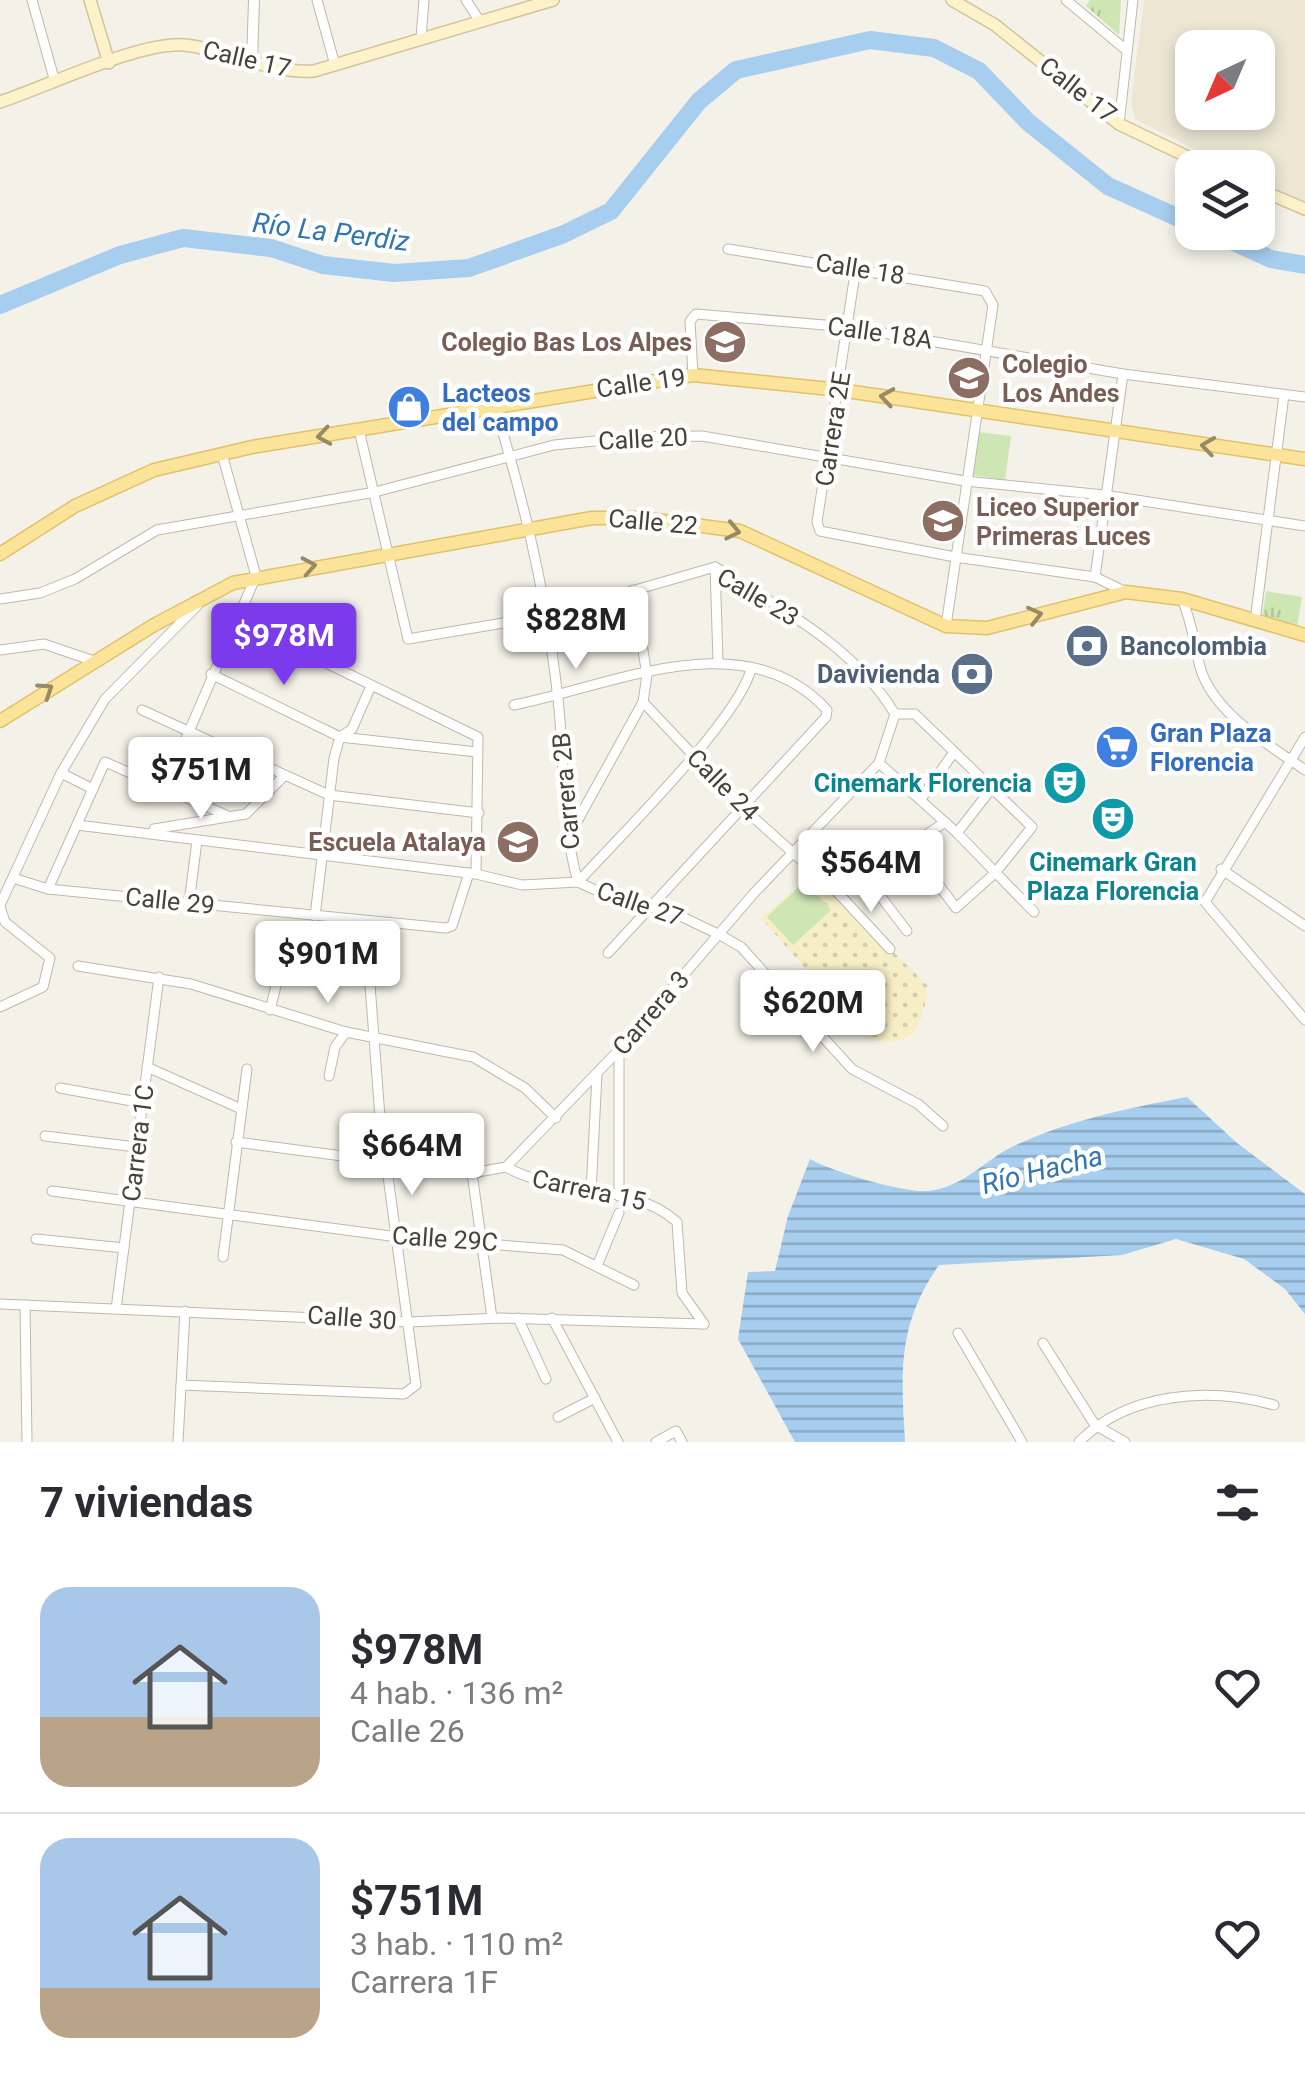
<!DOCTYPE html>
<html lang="es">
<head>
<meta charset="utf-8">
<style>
  body { margin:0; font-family:Roboto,sans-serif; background:#f7f7f7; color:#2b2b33; height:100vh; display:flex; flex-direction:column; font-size:38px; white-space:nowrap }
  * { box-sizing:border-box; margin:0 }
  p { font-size:32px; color:#7c7c81 }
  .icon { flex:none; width:55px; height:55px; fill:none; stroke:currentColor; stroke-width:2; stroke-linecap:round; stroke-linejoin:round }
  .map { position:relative; height:1442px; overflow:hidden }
  .details { display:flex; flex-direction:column; background:#fff; flex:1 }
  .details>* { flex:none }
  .needle { width:65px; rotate:224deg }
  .controls { position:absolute; left:1175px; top:30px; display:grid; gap:20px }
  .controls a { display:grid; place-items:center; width:100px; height:100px; border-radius:20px; background:#fff; box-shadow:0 5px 15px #0003; font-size:50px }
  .price { position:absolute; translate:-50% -85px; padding:0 22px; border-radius:10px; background:#fff; color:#222; font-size:32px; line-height:65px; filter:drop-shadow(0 2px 5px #0008) }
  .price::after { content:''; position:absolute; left:50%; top:60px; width:30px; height:22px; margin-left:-15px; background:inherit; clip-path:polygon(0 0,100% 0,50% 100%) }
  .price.on { background:#7c3aed; color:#fff }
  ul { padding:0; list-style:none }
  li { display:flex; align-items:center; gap:30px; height:250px; padding:0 40px }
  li+li { border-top:2px solid #e1e1e2 }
  li span { display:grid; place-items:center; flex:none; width:280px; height:200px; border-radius:30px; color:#555 }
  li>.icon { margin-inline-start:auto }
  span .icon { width:120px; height:120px; fill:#fffc; stroke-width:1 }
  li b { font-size:42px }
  h2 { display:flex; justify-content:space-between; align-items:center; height:120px; padding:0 40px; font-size:42px }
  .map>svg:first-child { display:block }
</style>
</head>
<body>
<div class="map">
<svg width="1305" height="1442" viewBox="0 0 1305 1442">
  <defs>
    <pattern id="grass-tufts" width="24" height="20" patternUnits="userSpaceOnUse" patternTransform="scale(2.5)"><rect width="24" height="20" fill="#cde6b3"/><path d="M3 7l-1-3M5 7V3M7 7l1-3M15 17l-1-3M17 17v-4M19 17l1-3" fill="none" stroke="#b1c69b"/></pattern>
    <pattern id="sand-dots" width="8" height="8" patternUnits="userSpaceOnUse" patternTransform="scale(2.5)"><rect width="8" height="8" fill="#f6eec6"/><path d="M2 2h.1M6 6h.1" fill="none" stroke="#d4cdab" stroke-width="1.8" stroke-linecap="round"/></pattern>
    <pattern id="water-rules" width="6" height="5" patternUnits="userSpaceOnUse" patternTransform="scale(2.5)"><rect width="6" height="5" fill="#a7ceee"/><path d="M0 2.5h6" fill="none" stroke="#8aa9c2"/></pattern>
  </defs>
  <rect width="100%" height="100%" fill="#f4f1e8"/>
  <path fill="#ece6d3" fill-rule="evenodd" d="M1144,0h161v203l-47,-22v-13l-29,-1 -94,-48 -4,-18zM1192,48h66v64h-66z"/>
  <g fill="url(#grass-tufts)">
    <path d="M1090,0h31l-2,35 -33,-29z"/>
    <path d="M1266,591l36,6 -5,31 -35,-7z"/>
  </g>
  <path fill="url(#sand-dots)" d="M814,873l114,113c-6,43 -12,61 -60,54l-107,-122z"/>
  <g fill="#cde6b3">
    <path d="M978,432l33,4 -6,44 -32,-5z"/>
    <path d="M805,881l26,29 -38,35 -26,-28z"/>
  </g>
  <path fill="url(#water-rules)" d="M1187,1097l50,46 68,51v120l-20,-25 -41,-30 -68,-20 -54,16 -183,10c-42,60 -38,107 -34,177h-110l-57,-103 10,-67 27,-1 13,-55 22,-57c23,13 93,34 118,32 37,-4 57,-32 88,-46 54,-25 113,-37 171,-48z"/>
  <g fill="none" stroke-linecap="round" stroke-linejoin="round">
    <g stroke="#a7ceee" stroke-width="18">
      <path d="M1212,232l59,27 34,6"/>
      <path d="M0,305l120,-50 63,-17 88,10 52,17 71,8 75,-5 95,-34 47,-23 88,-110 37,-31 134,-30 64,8 45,23 49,51 80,64 84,38"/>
    </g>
    <g stroke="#bfb9ab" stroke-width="11">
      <g id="minor">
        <path d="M32,0l23,82"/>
        <path d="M317,0l18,65"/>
        <path d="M466,0l13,20"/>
        <path d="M1066,0l60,50"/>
        <path d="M421,38l3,-38"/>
        <path d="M1119,124l14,-124"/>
        <path d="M728,249l257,42 8,14 -47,321"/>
        <path d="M856,267l-39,255 3,9 135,26 140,20 31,15"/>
        <path d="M693,375l-3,-54 6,-7 152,13 275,47 182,23"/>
        <path d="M495,407c30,96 52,192 63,292 7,61 3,125 20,183"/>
        <path d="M359,430l49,209 137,-23 170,-49c66,42 139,79 180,147"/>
        <path d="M715,567l3,94"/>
        <path d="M1095,577l28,-203"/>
        <path d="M0,599l40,-6 35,-14 82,-49 218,-38 179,-47 82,-8 66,-1 263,45 139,14 201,31"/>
        <path d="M1182,599c10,23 12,44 18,68 13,46 68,77 105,103"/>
        <path d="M240,621l238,116 -2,137"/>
        <path d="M1255,621l29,-226"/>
        <path d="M0,650l44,-6 50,17"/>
        <path d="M211,674l129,63 137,15"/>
        <path d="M643,702l101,107 95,85 51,55"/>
        <path d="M514,705c97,-19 231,-85 313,5l-1,7 -218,236"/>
        <path d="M142,710l187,85 150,18"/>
        <path d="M895,714h20l117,113 -37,46 -39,35 -48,-64"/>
        <path d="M1305,737l-100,165 100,118"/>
        <path d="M879,763l78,70 77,79"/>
        <path d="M61,773l32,16"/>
        <path d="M165,787l91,-211 -34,-122"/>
        <path d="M921,799l33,-47"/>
        <path d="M77,825l399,49 46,11 56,-3 39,18 53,11 50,24 21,12 111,122 66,35 25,22"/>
        <path d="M154,829l92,-15 37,-37"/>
        <path d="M957,833l35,-45"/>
        <path d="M569,836l74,-134 4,-27 -14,-85"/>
        <path d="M1221,869l84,57"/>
        <path d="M865,876l42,55"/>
        <path d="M13,878l35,11 398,39 6,-2 17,-53"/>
        <path d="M578,882c40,-44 161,-163 173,-213"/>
        <path d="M48,889l57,-127 121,53"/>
        <path d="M839,894l106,-72"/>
        <path d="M189,903l8,-62"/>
        <path d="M0,905l61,-132 44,-74 92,-93"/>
        <path d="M0,907l5,15 45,36 -7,29 -43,20"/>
        <path d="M315,916l19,-158 6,-21 12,-8 19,-43"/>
        <path d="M78,966l113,18 155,48 127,25 52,31 31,30"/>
        <path d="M270,1010l11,-44"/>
        <path d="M147,1067l92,41"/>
        <path d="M329,1076l6,-29 11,-15"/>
        <path d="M60,1088l83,15"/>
        <path d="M45,1136l91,11"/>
        <path d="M236,1142l236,31 34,-6 113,-117 136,-158 124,-129 16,-49"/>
        <path d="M506,1167c54,30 125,14 171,55l5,71 22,31"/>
        <path d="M472,1173l20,145"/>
        <path d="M52,1191l346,46 165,13 71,35"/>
        <path d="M591,1192l6,-117"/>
        <path d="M619,1196v-146"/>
        <path d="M36,1239l88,9"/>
        <path d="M223,1257l24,-188"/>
        <path d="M597,1266l22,-53"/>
        <path d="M0,1304l409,18 92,-4 203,6"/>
        <path d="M25,1305l2,137"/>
        <path d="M116,1309l43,-332"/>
        <path d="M518,1318l28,61"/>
        <path d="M552,1318l66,124"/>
        <path d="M958,1333l64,109"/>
        <path d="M1043,1343l52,82 30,17"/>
        <path d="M181,1385l223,9 12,-9 -36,-268 -10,-132"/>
        <path d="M558,1417l37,-19"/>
        <path d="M178,1442l7,-131"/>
        <path d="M656,1442l20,-11 6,11"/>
        <path d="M1079,1442c49,-50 130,-55 195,-37"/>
      </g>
    </g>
    <g stroke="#bfb9ab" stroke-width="12">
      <path id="tertiary" d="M252,62l2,-62"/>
    </g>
    <g stroke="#d2c599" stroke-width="14">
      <g id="secondary">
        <path d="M90,0l19,63"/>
        <path d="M952,0l43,25 124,99 92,44"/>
        <path d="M0,102c46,-15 140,-61 185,-57 44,5 85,29 129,26l239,-71"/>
        <path d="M1258,189l47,20"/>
      </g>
    </g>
    <g stroke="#e0c26a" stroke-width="15">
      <g id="primary">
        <path d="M0,554l75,-48 79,-36 98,-23 441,-72 147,15 465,69"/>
        <path d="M0,721l154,-96 79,-42 359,-65h48l100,13 206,95 41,2 139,-36 56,7 123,36"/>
      </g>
    </g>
    <use href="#minor" stroke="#fff" stroke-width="9"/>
    <use href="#tertiary" stroke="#fff" stroke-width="10"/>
    <use href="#secondary" stroke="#fdf2c9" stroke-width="11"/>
    <use href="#primary" stroke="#fbe39a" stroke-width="12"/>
  </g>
  <defs><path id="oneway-chevron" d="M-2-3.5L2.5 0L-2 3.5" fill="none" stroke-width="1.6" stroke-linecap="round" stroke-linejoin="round" transform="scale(2.5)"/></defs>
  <g stroke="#988a64">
    <use href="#oneway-chevron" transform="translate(887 397) rotate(-171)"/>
    <use href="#oneway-chevron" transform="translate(324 436) rotate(171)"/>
    <use href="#oneway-chevron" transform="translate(1208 446) rotate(-172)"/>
    <use href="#oneway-chevron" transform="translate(733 531) rotate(12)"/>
    <use href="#oneway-chevron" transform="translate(309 566) rotate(-10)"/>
    <use href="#oneway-chevron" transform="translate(1035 615) rotate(-14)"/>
    <use href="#oneway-chevron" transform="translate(46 690) rotate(-33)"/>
  </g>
  <defs>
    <g id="school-disc" transform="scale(2.25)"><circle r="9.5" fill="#8d6e63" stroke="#fff"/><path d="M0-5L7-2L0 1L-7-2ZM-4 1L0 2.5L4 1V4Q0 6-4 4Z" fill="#fff"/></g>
    <g id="shop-disc" transform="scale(2.25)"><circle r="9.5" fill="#3f7fe0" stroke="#fff"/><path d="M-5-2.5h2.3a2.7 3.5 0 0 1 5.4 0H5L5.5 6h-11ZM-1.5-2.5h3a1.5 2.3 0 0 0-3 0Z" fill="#fff"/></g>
    <g id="bank-disc" transform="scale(2.25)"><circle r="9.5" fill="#5c6f8a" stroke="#fff"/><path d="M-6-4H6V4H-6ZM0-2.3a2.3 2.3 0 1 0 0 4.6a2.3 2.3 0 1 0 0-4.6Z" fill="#fff"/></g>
    <g id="supermarket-disc" transform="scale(2.25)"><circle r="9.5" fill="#3f7fe0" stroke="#fff"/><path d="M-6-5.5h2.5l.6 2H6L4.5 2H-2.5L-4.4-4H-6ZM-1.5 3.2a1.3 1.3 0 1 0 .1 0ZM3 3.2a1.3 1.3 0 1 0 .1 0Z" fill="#fff"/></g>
    <g id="theatre-disc" transform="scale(2.25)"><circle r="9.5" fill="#0f9aa8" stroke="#fff"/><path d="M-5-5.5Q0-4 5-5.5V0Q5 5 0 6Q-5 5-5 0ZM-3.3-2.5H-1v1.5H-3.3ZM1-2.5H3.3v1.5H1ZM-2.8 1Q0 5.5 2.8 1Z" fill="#fff"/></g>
  </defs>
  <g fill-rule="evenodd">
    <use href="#school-disc" x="725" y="342"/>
    <use href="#school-disc" x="969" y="378"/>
    <use href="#shop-disc" x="409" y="407"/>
    <use href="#school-disc" x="943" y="521"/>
    <use href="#bank-disc" x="1087" y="646"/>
    <use href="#bank-disc" x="972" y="674"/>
    <use href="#supermarket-disc" x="1117" y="747"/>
    <use href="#theatre-disc" x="1065" y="783"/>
    <use href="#theatre-disc" x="1113" y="819"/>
    <use href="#school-disc" x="518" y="842"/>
  </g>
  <g text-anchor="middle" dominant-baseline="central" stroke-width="9" stroke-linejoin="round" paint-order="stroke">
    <g font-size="25" fill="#474137" stroke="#fff">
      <text transform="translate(247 59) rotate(13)">Calle 17</text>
      <text transform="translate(1078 90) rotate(38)">Calle 17</text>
      <text transform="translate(860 269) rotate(9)">Calle 18</text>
      <text transform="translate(880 333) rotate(8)">Calle 18A</text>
      <text transform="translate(641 383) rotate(-8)">Calle 19</text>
      <text transform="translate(833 429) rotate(-81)">Carrera 2E</text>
      <text transform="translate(643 439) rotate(-3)">Calle 20</text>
      <text transform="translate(653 522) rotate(5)">Calle 22</text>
      <text transform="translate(758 597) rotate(30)">Calle 23</text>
      <text transform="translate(723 785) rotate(45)">Calle 24</text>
      <text transform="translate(566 791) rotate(-95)">Carrera 2B</text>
      <text transform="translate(170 901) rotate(6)">Calle 29</text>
      <text transform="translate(640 904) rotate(19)">Calle 27</text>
      <text transform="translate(651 1013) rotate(-49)">Carrera 3</text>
      <text transform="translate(138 1143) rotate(-83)">Carrera 1C</text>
      <text transform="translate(589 1190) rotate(12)">Carrera 15</text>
      <text transform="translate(445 1239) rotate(4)">Calle 29C</text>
      <text transform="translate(352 1318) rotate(4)">Calle 30</text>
    </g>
    <g font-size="25" font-weight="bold" fill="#785e54" stroke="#fff" text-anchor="end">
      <text x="692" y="342">Colegio Bas Los Alpes</text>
      <text x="1002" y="364" text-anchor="start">Colegio<tspan x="1002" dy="29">Los Andes</tspan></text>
      <text x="976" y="507" text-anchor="start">Liceo Superior<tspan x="976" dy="29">Primeras Luces</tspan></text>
      <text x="486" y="842">Escuela Atalaya</text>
    </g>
    <g font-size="25" font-weight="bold" fill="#366cbe" stroke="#fff" text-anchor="start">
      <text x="442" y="393">Lacteos<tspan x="442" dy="29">del campo</tspan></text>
      <text x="1150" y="733">Gran Plaza<tspan x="1150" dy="29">Florencia</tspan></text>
    </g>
    <g font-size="25" font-weight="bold" fill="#4e5e75" stroke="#fff" text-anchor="start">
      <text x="1120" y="646">Bancolombia</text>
      <text x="940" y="674" text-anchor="end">Davivienda</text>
    </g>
    <g font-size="25" font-weight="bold" fill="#0d838f" stroke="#fff" text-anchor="end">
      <text x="1032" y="783">Cinemark Florencia</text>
      <text x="1113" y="862" text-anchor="middle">Cinemark Gran<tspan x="1113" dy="29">Plaza Florencia</tspan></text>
    </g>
    <g font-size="28" font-style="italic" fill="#3376af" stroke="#fff">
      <text transform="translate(331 232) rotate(7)">Río La Perdiz</text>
      <text transform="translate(1042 1170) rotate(-14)">Río Hacha</text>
    </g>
  </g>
</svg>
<div class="controls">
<a><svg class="needle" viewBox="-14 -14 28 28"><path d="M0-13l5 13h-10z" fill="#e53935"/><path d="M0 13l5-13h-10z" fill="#7c7c81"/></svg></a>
<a><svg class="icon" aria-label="layers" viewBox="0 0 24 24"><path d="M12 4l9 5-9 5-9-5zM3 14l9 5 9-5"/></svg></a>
</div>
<b class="price" style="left:576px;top:672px">$828M</b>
<b class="price on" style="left:284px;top:688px">$978M</b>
<b class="price" style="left:201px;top:822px">$751M</b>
<b class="price" style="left:871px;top:915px">$564M</b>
<b class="price" style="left:328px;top:1006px">$901M</b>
<b class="price" style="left:813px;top:1055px">$620M</b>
<b class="price" style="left:412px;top:1198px">$664M</b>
</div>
<section class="details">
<h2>7 viviendas<svg class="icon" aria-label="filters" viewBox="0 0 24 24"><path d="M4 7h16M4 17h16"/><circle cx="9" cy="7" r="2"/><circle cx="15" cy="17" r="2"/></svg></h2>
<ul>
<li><span style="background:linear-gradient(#a9c7e8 65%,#b9a48a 0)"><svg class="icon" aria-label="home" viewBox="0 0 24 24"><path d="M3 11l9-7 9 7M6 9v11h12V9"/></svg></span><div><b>$978M</b><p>4 hab. · 136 m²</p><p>Calle 26</p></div><svg class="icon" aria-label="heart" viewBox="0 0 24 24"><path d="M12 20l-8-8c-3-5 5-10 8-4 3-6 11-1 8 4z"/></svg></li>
<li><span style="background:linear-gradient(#a9c7e8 75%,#b9a48a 0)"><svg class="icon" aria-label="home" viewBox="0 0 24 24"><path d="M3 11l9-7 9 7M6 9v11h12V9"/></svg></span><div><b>$751M</b><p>3 hab. · 110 m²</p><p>Carrera 1F</p></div><svg class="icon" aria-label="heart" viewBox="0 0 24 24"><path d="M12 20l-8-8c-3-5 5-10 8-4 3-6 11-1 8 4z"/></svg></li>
</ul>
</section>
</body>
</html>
